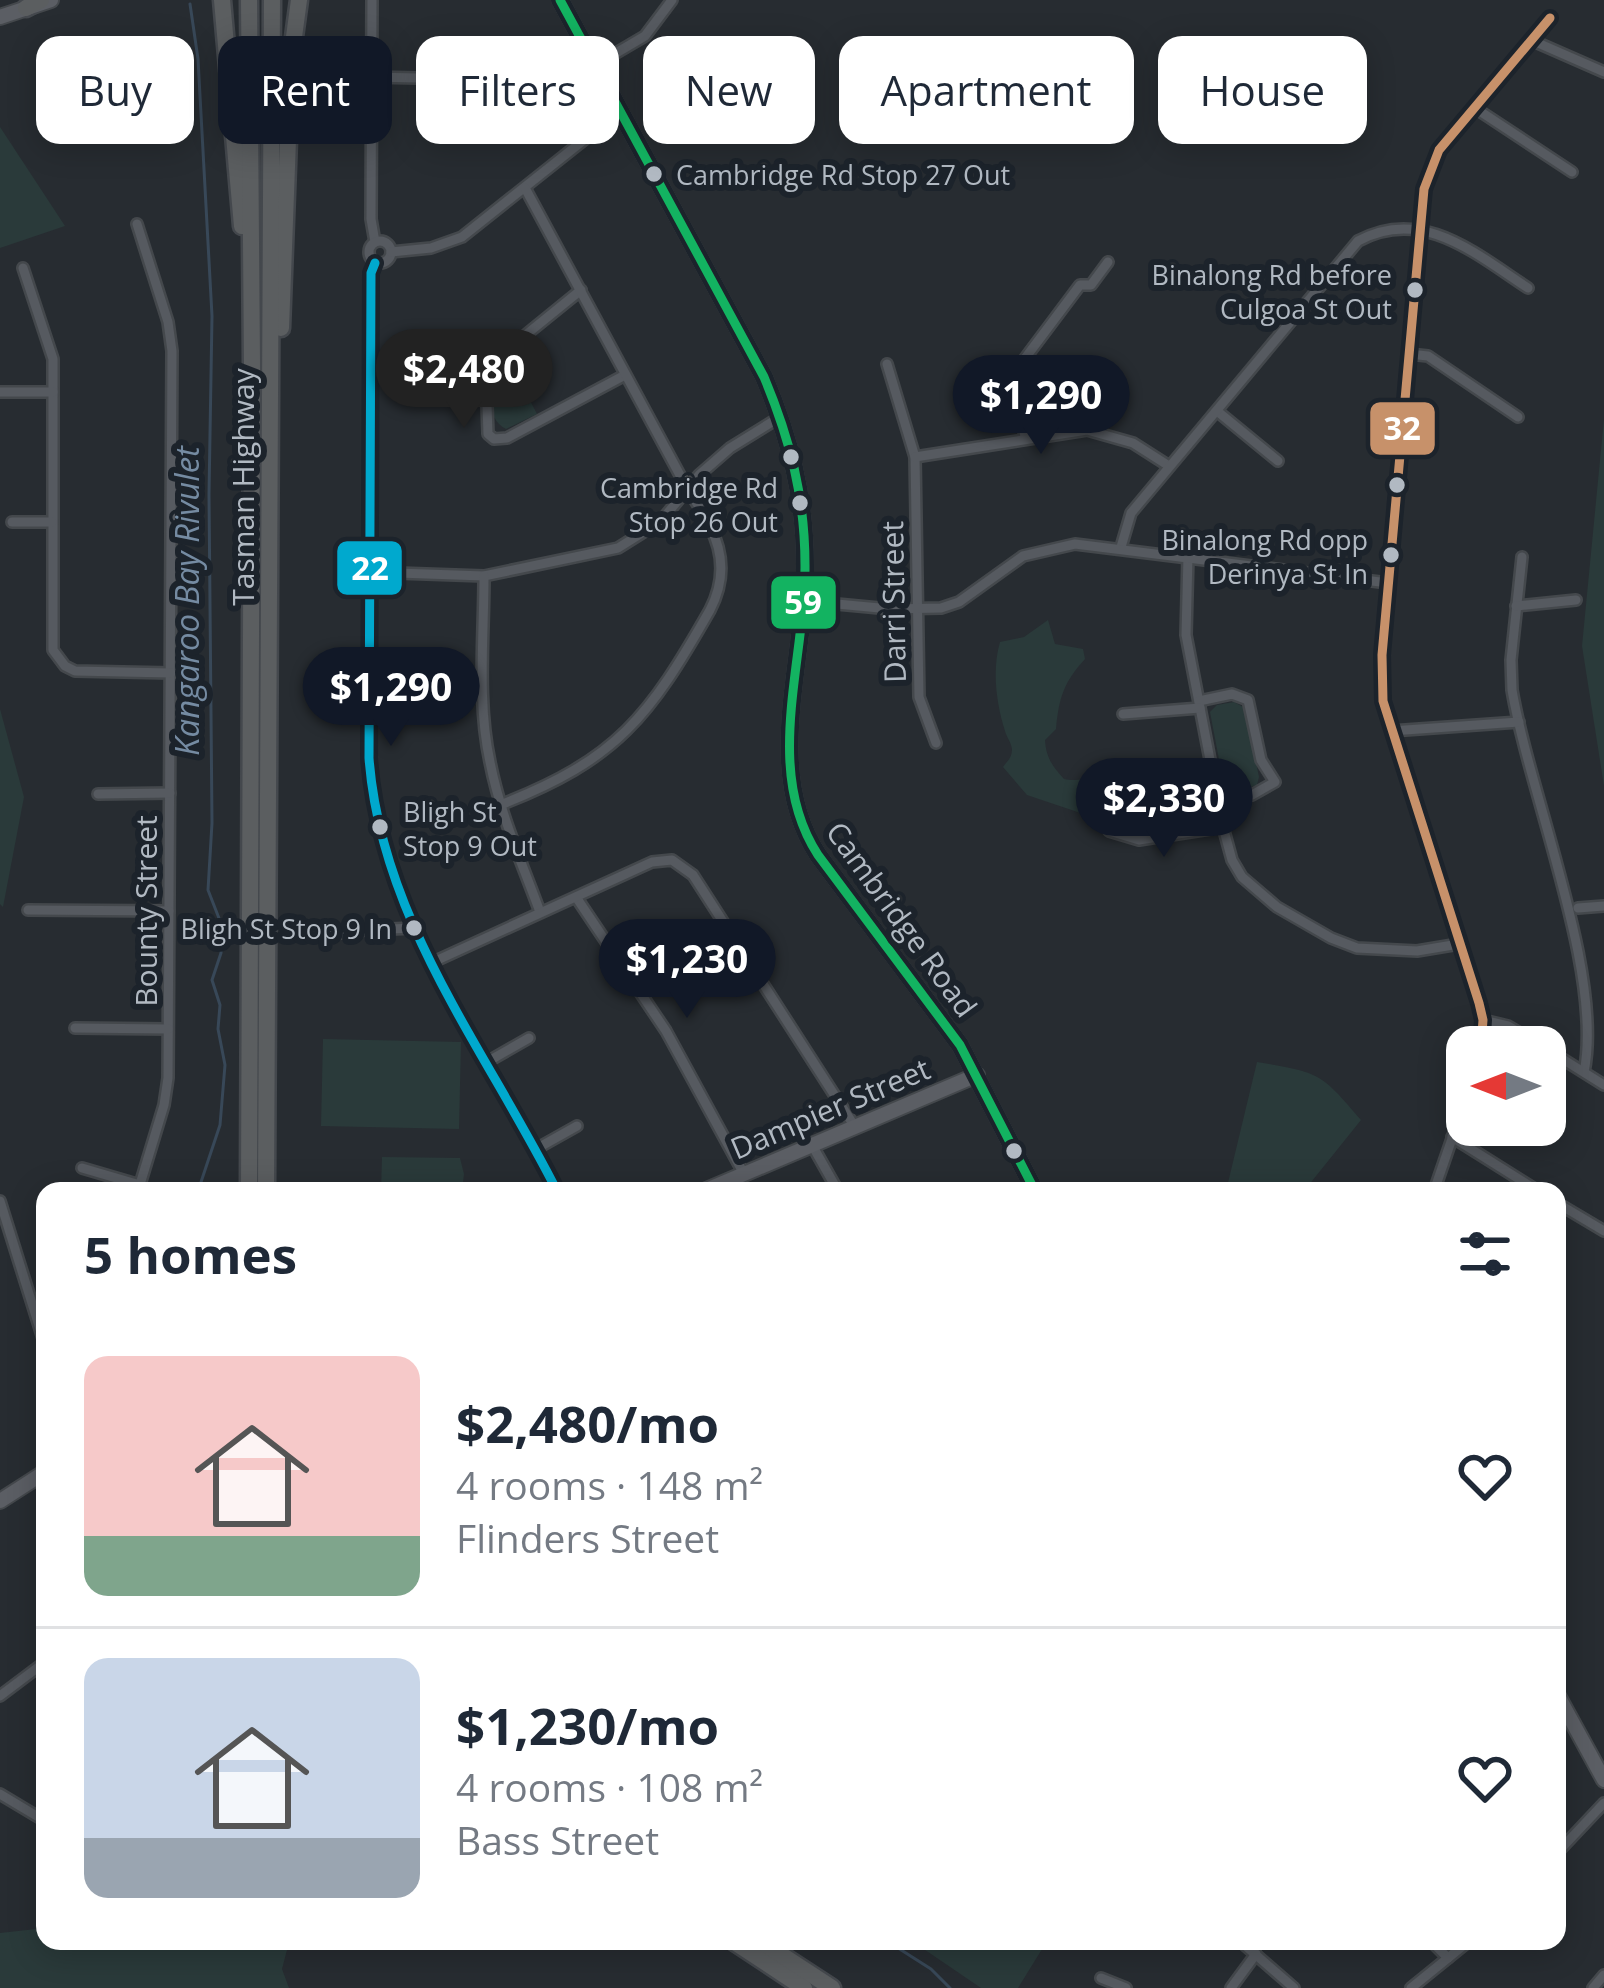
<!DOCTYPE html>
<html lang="en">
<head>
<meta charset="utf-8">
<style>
  body { margin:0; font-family:"Open Sans",sans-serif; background:#f6f6f7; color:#1f2937; height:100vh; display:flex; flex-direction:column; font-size:45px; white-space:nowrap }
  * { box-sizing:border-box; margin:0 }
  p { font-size:39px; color:#747a83 }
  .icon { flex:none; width:66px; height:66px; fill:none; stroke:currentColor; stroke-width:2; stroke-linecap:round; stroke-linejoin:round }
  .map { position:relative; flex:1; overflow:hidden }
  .panel { position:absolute; left:36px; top:1182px; width:1530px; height:768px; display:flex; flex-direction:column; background:#fff; border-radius:24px; box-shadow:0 6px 30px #0003 }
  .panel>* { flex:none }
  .top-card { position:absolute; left:36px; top:36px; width:1533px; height:108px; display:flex; gap:24px }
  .needle { width:78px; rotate:270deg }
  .controls { position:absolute; left:1446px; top:1026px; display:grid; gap:24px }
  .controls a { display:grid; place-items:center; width:120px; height:120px; border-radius:24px; background:#fff; box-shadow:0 6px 30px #0003; font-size:60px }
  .price { position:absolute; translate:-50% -102px; padding:0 27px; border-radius:42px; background:#111827; color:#fff; font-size:39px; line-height:78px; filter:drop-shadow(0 3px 6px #0008) }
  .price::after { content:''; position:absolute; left:50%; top:72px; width:36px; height:27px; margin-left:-18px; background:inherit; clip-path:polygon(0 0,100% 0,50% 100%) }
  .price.selected { background:#222; color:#fff }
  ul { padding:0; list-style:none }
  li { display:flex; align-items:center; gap:36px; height:300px; padding:0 48px }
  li+li { border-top:3px solid #e0e1e3 }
  li span { display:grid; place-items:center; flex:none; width:336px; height:240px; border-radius:24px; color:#555 }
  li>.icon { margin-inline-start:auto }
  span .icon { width:144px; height:144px; fill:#fffc; stroke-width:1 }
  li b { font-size:51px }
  h2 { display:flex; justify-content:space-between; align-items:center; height:144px; padding:0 48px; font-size:51px }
  .tag { padding:0 42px; border-radius:24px; background:#fff; box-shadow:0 6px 30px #0003; font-size:42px; line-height:108px }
  .tag.selected { background:#111827; color:#fff }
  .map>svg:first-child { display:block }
</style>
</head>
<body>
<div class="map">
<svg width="1604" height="1988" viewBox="0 0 1604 1988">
  <rect width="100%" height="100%" fill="#272c31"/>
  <g fill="#2a3a3a">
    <path d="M0,127l65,99 -65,22z"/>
    <path d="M508,358l29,56 -31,15c-25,-12 -16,-55 2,-71z"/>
    <path d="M1604,419v367l-22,-140z"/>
    <path d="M1048,620l7,24 28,5 2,10c-21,23 -26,38 -29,70l-11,11c1,17 7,26 19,39 9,2 17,0 25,1 13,2 18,12 30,-1l32,7 11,-6 37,-1 8,45 -73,7 -107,-36 -24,-28c5,-7 9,-9 9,-18 -1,-7 -5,-11 -7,-18 -9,-28 -13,-62 -5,-89l24,-5z"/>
    <path d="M1234,702l11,6 14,69 -2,8 -16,5 -17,-4 -14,-74 7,-7z"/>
    <path d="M0,709l24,88 -21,110 -3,-3z"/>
    <path d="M323,1039l138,3 -2,87 -138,-3z"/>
    <path d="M1257,1062c61,10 64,10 104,58l-57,71h-78z"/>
    <path d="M382,1157l78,1 4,16 -2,17h-81z"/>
    <path d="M45,1928v13h236l7,5 -6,23 7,19h-289v-55z"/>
    <path d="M912,1941h135l-29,47h-37z"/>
  </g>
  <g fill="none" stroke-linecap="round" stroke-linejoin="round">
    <g stroke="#384858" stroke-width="3">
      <path d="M190,4l8,55 14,257 -3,178 3,329 -4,67 14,36 -1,27 -9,27 8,25 -2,24 7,36 -5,60 -22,66"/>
      <path d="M887,1941l44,28 19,19"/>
    </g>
    <g stroke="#44484c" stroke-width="14">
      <g id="street">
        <path d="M372,0l-1,219 4,23"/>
        <path d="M1531,40l73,32"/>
        <path d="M594,66l51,-30 27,-36"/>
        <path d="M371,77l94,2"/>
        <path d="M1475,108l97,64"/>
        <path d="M137,224l31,98 4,29 -4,727 -4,27 -26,86"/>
        <circle cx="380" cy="252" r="11"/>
        <path d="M391,252l40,-4 31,-11 157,-125"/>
        <path d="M375,263l-4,10 -2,485c12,162 117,292 188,433"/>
        <path d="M23,268l30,91v291l12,16 10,5 96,2"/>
        <path d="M581,290l-90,73 -5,14 2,57 6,5 13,-1 118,-63"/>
        <path d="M1409,354l19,2 90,61"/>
        <path d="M887,364l28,93 4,240 17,46"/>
        <path d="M0,392h53"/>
        <path d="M1217,411l61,50"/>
        <path d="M1025,437l-8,-46 3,-26 60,-80h11l17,-23"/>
        <path d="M915,457l172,-27 46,13 36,23"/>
        <path d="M12,522h40"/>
        <path d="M1121,547l10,-34 227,-272c64,-35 118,13 170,47"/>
        <path d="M1188,556l-2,79 37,192 9,33 10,17 35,30 54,31 26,10 60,3 42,-7"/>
        <path d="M1522,557l-11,103 1,30c18,106 92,284 72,382"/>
        <path d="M369,572l115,4 134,-28 43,-27 38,-46 31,-27 50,-31"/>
        <path d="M484,576c0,61 -7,126 6,186 10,52 32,101 50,150"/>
        <path d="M805,601l85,8 51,-1 18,-6 64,-46 52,-12 313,39"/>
        <path d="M1516,606l60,-6"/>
        <path d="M1199,701l33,-7 16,6 13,60 14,22 -23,13 -34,6"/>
        <path d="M1123,714l77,-6"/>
        <path d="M1391,731l128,-9"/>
        <path d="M98,794l72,-1"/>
        <path d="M500,805c118,-46 149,-88 210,-195 24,-46 5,-81 -22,-120l-163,-302"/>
        <path d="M1109,831l30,9 84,-13"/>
        <path d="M576,897l90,134 78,143"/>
        <path d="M1578,908l26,-2"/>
        <path d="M28,910l141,1"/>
        <path d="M325,937l23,-6 65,-3"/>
        <path d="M431,963l221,-101 20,-2 21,15 162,252"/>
        <path d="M1483,1020l25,6 36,21"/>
        <path d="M75,1028l93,1"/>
        <path d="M1481,1047l2,-27 -4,-17 -96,-302 -1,-46 42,-466 15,-39 111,-132"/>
        <path d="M1545,1048l59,37"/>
        <path d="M487,1062l42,-24"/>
        <path d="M1452,1137l86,54"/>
        <path d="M812,1145l26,46"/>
        <path d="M536,1149l41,-23"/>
        <path d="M82,1168l58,17"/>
        <path d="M1434,1191l33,-96"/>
        <path d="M0,1201l45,144"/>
        <path d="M1557,1203l47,28"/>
        <path d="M0,1696l45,-34"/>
        <path d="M0,1794l45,27"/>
        <path d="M1557,1853l47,-50"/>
        <path d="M1240,1941l54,47"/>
        <path d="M1431,1941l17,17"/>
        <path d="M1101,1978l25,10"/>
        <path d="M1231,1988l25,-34"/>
        <path d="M1411,1988l58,-47"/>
        <path d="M1593,1988l11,-13"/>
      </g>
    </g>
    <g stroke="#44484c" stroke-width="18">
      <g id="secondary">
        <path d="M560,0l204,377c26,62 41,120 41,188 1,95 -43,204 13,290l142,190 75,146"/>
        <path d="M0,17l51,-17"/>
        <path d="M704,1191l273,-116"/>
        <path d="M0,1501l45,-29"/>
        <path d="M1557,1694l47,86"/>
      </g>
    </g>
    <g stroke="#44484d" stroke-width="21">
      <g id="highway">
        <path d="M222,0l20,226"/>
        <path d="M249,0l3,362 -3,829"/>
        <path d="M26,8l15,-8"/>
        <path d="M281,328l10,-269 8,-59"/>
        <path d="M266,1191l6,-1191"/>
        <path d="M733,1941l71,47"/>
        <path d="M760,1941l72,47"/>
      </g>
    </g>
    <use href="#street" stroke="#565a60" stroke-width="9"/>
    <use href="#secondary" stroke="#5b5e64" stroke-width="14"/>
    <use href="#highway" stroke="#5b5e60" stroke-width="16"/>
    <g stroke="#1c232b" stroke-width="18">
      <path id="bus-1" d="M560,0l204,377c26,62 41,120 41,188 1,95 -43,204 13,290l142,190 75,146"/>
    </g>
    <g stroke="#1c232b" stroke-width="18">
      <path id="bus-2" d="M375,263l-4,10 -2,485c12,162 117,292 188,433"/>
    </g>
    <g stroke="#1c232b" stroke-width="18">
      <path id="bus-3" d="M1481,1047l2,-27 -4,-17 -96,-302 -1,-46 42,-466 15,-39 111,-132"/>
    </g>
    <use href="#bus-1" stroke="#13b361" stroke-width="9"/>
    <use href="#bus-2" stroke="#00a9ce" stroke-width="9"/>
    <use href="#bus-3" stroke="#c7916a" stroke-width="9"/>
  </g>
  <g fill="#b1b9c2" stroke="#1c232b" stroke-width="4.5">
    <circle cx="654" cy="174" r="10"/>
    <circle cx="1415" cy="290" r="10"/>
    <circle cx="791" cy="457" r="10"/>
    <circle cx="1397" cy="485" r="10"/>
    <circle cx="800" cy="503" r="10"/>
    <circle cx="1391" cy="555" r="10"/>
    <circle cx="380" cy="827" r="10"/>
    <circle cx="414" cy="928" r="10"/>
    <circle cx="1014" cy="1151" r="10"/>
  </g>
  <g text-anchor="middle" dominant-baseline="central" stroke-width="12" stroke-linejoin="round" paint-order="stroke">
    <g font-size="27" fill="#b1b9c2" stroke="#1c232b" text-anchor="end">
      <text x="676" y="174" text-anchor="start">Cambridge Rd Stop 27 Out</text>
      <text x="1392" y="274">Binalong Rd before<tspan x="1392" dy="34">Culgoa St Out</tspan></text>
      <text x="778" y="487">Cambridge Rd<tspan x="778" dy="34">Stop 26 Out</tspan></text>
      <text x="1368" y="539">Binalong Rd opp<tspan x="1368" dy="34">Derinya St In</tspan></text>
      <text x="403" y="811" text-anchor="start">Bligh St<tspan x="403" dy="34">Stop 9 Out</tspan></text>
      <text x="392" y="928">Bligh St Stop 9 In</text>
    </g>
    <g font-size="30" fill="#b1b9c2" stroke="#1c232b">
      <text transform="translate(242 487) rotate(-90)">Tasman Highway</text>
      <text transform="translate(893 602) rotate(-91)">Darri Street</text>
      <text transform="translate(145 911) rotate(-90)">Bounty Street</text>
      <text transform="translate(902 919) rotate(54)">Cambridge Road</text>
      <text transform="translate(830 1108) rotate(-23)">Dampier Street</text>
    </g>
    <g font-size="33" font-style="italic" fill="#758ba2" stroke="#1c232b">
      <text transform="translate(186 601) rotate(-90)">Kangaroo Bay Rivulet</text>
    </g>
  </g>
  <g stroke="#1c232b" stroke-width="4.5">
    <rect x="1368" y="400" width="69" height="57" rx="12" fill="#c7916a"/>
    <rect x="335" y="539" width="69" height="58" rx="12" fill="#00a9ce"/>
    <rect x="769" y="574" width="69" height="57" rx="12" fill="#13b361"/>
  </g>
  <g font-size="33" text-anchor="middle" font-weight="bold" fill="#fff">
    <text x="1402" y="440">32</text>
    <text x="370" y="580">22</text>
    <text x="803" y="614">59</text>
  </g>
</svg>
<div class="controls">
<a><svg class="needle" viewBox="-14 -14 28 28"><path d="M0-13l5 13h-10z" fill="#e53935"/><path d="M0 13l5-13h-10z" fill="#747a83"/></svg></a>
</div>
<b class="price selected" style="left:464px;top:431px">$2,480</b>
<b class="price" style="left:1041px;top:457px">$1,290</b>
<b class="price" style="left:391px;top:749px">$1,290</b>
<b class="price" style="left:1164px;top:860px">$2,330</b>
<b class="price" style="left:687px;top:1021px">$1,230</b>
<div class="top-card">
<a class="tag">Buy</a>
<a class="tag selected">Rent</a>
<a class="tag">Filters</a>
<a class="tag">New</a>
<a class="tag">Apartment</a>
<a class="tag">House</a>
</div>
<section class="panel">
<h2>5 homes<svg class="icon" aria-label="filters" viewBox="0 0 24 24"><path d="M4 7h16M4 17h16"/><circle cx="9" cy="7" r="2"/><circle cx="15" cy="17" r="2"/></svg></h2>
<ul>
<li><span style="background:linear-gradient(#f6c9c9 75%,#7fa58c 0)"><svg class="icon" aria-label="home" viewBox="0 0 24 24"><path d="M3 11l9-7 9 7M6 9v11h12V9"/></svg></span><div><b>$2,480/mo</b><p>4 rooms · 148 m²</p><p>Flinders Street</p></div><svg class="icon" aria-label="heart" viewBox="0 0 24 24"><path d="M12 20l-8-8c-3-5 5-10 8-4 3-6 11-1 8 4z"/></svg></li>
<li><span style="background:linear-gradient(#c9d6e8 75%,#9aa5b1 0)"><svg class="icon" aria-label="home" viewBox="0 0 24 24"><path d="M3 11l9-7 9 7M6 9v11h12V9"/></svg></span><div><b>$1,230/mo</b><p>4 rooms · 108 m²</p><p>Bass Street</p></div><svg class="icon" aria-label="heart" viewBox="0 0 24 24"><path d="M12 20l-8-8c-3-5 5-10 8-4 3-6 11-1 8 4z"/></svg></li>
</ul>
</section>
</div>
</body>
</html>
